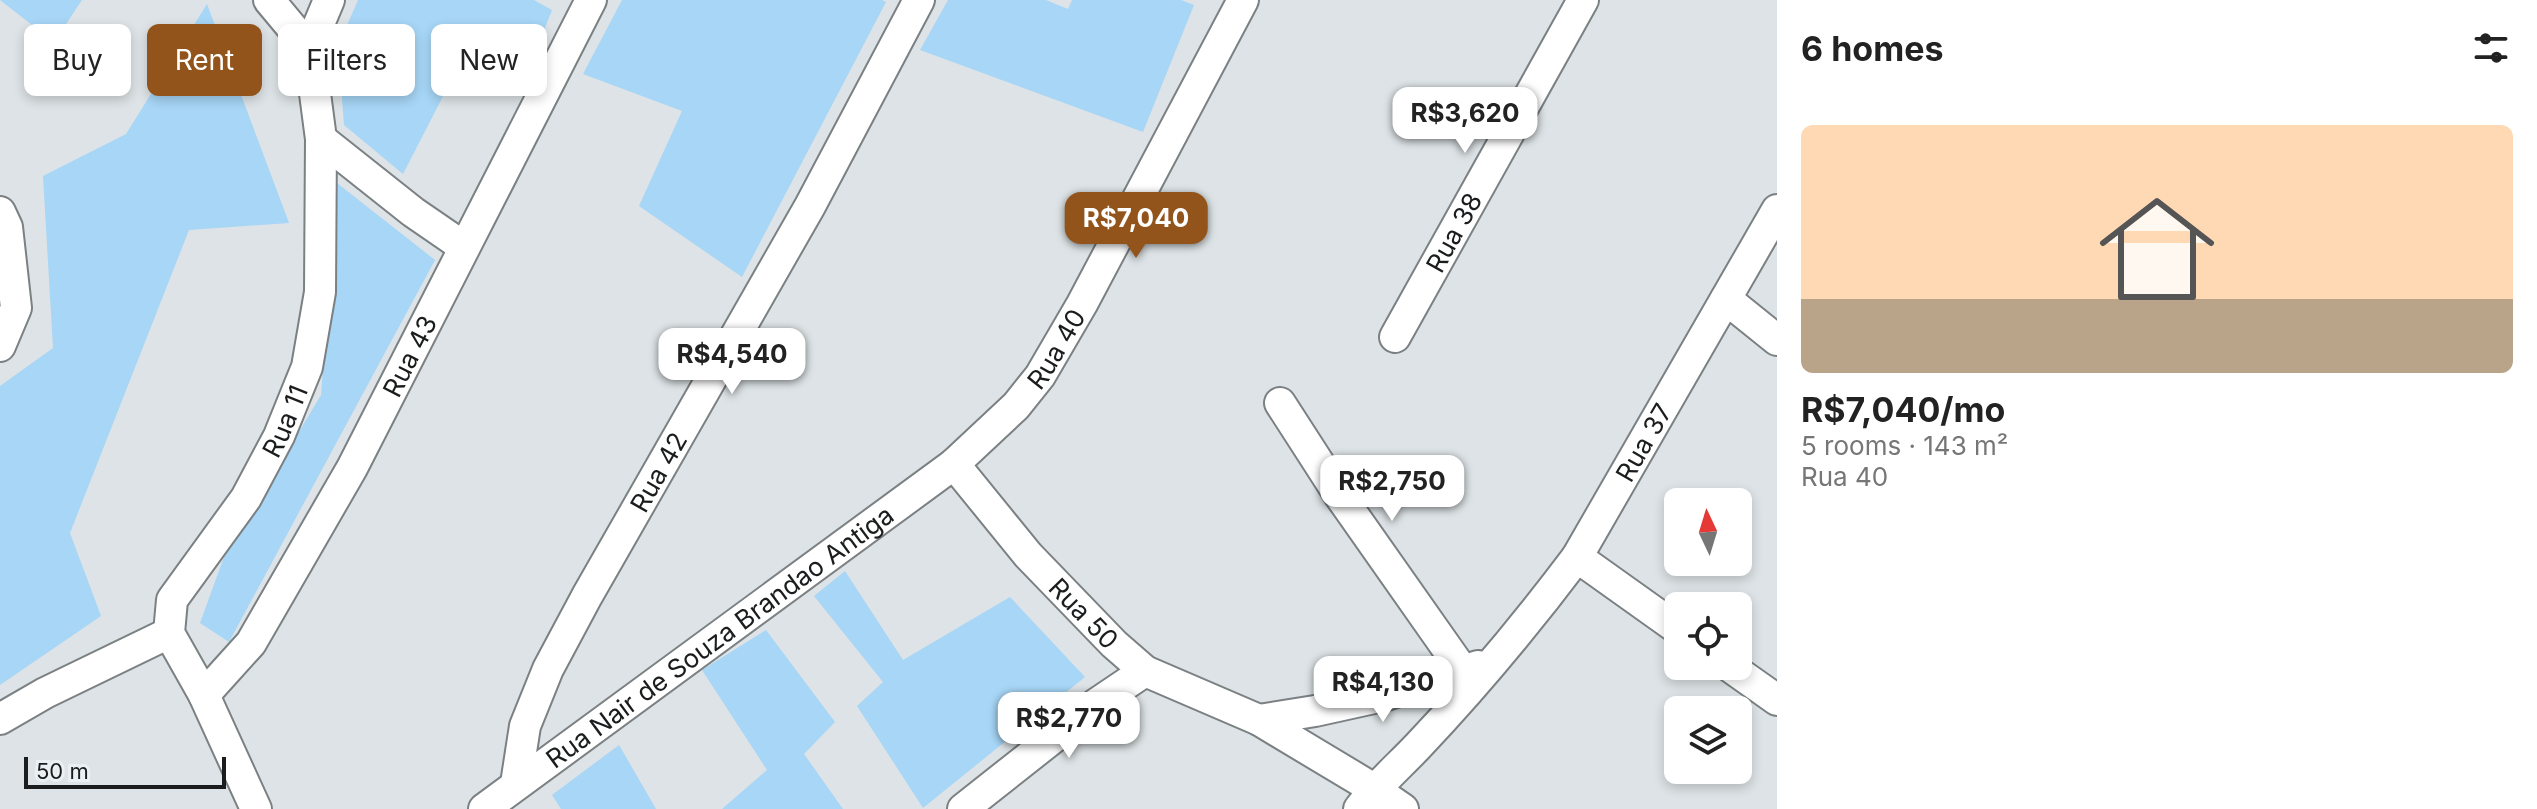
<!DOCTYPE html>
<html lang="en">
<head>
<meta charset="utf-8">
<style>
  body { margin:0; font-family:Inter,sans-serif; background:#f6f6f6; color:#222; height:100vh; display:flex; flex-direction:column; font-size:30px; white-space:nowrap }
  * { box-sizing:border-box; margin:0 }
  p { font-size:26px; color:#767676 }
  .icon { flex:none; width:44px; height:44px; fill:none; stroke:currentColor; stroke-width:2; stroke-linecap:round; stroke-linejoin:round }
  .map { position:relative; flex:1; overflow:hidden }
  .sheet { display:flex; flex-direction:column; background:#fff; width:760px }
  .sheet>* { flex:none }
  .guide { position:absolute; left:24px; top:24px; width:760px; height:72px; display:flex; gap:16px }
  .needle { width:52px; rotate:356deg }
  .controls { position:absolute; left:1664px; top:488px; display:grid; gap:16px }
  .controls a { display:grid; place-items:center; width:88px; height:88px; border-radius:12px; background:#fff; box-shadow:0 4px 12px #0003; font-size:40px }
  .scale { position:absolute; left:24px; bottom:20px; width:202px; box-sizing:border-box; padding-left:8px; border:4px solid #1a1c1d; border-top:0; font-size:22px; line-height:28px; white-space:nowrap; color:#1a1c1d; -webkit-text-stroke:6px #ebf0f4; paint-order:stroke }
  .price { position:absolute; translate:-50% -68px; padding:0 18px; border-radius:16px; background:#fff; color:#222; font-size:26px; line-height:52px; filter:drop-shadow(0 2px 4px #0008) }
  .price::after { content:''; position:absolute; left:50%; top:48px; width:24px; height:18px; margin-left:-12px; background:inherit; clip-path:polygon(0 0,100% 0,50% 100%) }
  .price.on { background:#92541a; color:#fff }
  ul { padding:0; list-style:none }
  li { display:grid; align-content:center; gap:16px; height:424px; padding:0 24px }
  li+li { border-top:2px solid #e0e0e0 }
  li span { display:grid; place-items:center; height:248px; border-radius:12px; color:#555 }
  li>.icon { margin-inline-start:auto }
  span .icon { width:144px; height:144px; fill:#fffc; stroke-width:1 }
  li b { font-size:34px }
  h2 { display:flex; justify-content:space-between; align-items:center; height:96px; padding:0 24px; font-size:34px }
  .tag { padding:0 28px; border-radius:12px; background:#fff; box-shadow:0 4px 12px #0003; font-size:28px; line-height:72px }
  .tag.on { background:#92541a; color:#fff }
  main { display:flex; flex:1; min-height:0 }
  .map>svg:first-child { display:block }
</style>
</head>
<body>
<main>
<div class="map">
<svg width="1777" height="809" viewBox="0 0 1777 809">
  <rect width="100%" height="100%" fill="#dde3e6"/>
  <g fill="#a7d6f6">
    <path d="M0,0h82l-28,42z"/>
    <path d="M358,0h176l18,10 -33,85 -63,-24 -53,103 -59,-49 -6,-79z"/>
    <path d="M622,0h260l4,2 -144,275 -103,-71 43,-95 -99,-37z"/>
    <path d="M948,0h98l22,9 4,-9h109l13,5 -51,127 -223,-82z"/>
    <path d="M207,4l82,219 -100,7 -119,303 31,83 -101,69v-299l53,-38 -10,-172 83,-42z"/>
    <path d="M337,183l98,77 -206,382 -29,-19 24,-66 97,-162z"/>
    <path d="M845,571l58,89 107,-63 75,80 -162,131 -66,-102 26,-24 -69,-86z"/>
    <path d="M766,630l69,92 -31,32 39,55h-121l45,-39 -65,-100z"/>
    <path d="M619,745l37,64h-95l-9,-14z"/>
  </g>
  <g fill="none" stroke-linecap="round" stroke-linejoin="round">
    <g stroke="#7b8083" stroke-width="34">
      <g id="street">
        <path d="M309,48l20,-48"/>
        <path d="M321,139l92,73 51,35"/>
        <path d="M0,212l7,15 9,81 -16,38"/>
        <path d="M1726,299l51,41"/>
        <path id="s1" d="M1395,337l188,-337"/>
        <path d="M1280,403l60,93 123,175"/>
        <path id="s2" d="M954,464l74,91 86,89 31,27 114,49 115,69 29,20"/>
        <path d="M1577,557l101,72"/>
        <path d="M1729,666l48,34"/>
        <path id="s3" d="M204,695l47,-52 101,-175 239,-468"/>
        <path d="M0,719l45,-26 124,-60"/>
        <path d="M1259,720l56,-9 68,-15 95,-30"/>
        <path id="s4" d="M516,784l9,-58 23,-57 39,-73 223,-390 109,-206"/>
        <path id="s5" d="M256,809l-52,-114 -35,-62 3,-33 74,-102 33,-62 28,-69 13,-75 1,-153 -12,-91 -40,-48"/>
        <path id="s6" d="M484,809l470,-345 62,-58 24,-30 42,-72 161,-304"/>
        <path d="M963,809l133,-105 49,-33"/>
        <path id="s7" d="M1359,809c17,-23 39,-42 59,-63 56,-59 110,-124 159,-189l200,-347"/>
      </g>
    </g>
    <use href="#street" stroke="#fff" stroke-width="30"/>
  </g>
  <g text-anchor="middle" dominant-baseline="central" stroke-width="7" stroke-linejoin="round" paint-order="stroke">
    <g font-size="26" fill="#1a1c1d" stroke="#ebf0f4">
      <text stroke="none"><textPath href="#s1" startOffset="120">Rua 38</textPath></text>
      <text stroke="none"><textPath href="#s6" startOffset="738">Rua 40</textPath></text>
      <text stroke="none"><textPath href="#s3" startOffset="398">Rua 43</textPath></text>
      <text stroke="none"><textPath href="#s5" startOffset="442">Rua 11</textPath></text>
      <text stroke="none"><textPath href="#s7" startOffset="466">Rua 37</textPath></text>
      <text stroke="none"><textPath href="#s4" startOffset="346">Rua 42</textPath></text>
      <text stroke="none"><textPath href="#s2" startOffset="198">Rua 50</textPath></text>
      <text stroke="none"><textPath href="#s6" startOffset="292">Rua Nair de Souza Brandao Antiga</textPath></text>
    </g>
  </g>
</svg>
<div class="controls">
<a><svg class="needle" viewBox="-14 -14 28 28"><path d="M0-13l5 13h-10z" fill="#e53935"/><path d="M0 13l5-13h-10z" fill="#767676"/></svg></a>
<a><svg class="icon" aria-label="locate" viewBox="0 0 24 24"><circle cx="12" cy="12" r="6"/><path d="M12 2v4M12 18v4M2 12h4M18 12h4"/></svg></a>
<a><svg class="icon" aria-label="layers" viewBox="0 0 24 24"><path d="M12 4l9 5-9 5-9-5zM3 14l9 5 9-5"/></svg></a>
</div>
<div class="scale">50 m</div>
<b class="price" style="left:1465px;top:155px">R$3,620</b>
<b class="price on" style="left:1136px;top:260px">R$7,040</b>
<b class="price" style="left:732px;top:396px">R$4,540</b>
<b class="price" style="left:1392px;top:523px">R$2,750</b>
<b class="price" style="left:1383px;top:724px">R$4,130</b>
<b class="price" style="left:1069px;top:760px">R$2,770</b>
<div class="guide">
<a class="tag">Buy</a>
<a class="tag on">Rent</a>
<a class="tag">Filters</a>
<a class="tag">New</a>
</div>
</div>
<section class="sheet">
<h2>6 homes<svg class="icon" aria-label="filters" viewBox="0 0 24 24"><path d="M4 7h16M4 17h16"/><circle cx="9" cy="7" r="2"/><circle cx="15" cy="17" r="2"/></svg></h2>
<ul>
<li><span style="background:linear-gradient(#ffd9b3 70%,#b9a48a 0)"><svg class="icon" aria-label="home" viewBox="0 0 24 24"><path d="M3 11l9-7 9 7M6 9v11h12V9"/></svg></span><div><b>R$7,040/mo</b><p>5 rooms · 143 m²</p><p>Rua 40</p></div></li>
</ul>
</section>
</main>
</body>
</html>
